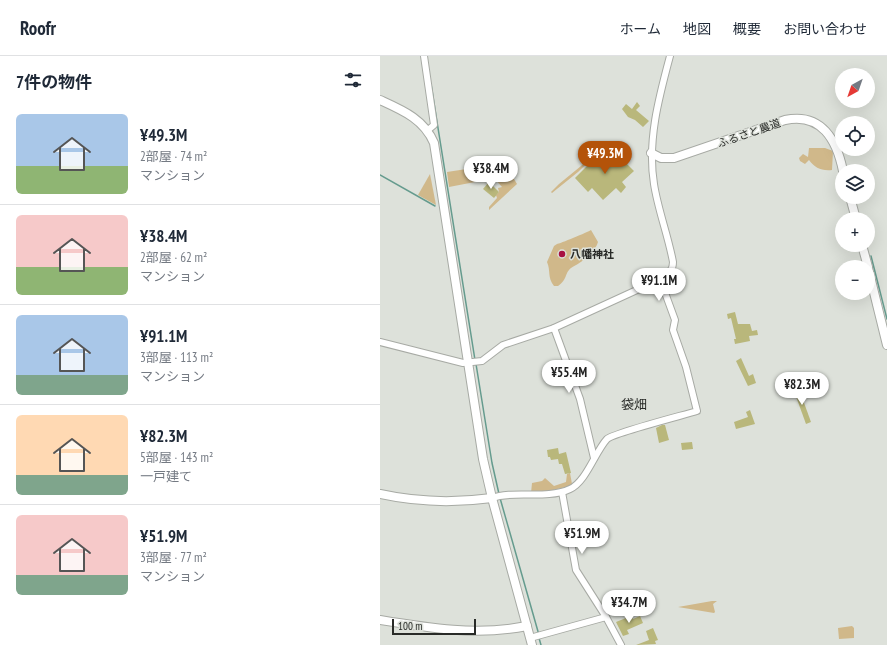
<!DOCTYPE html>
<html lang="ja">
<head>
<meta charset="utf-8">
<style>
  body { margin:0; font-family:"PT Sans Narrow","Noto Sans JP",sans-serif; background:#f6f6f7; color:#1f2937; height:100vh; display:flex; flex-direction:column; font-size:15px; white-space:nowrap }
  * { box-sizing:border-box; margin:0 }
  p { font-size:13px; color:#747a83 }
  .icon { flex:none; width:22px; height:22px; fill:none; stroke:currentColor; stroke-width:2; stroke-linecap:round; stroke-linejoin:round }
  .map { position:relative; flex:1; overflow:hidden }
  .side { display:flex; flex-direction:column; background:#fff; width:380px }
  .side>* { flex:none }
  .needle { width:26px; rotate:220deg }
  .fabs { position:absolute; left:455px; top:12px; display:grid; gap:8px }
  .fabs a { display:grid; place-items:center; width:40px; height:40px; border-radius:50%; background:#fff; box-shadow:0 4px 16px #0002; font-size:20px }
  .scale { position:absolute; left:12px; bottom:10px; width:84px; box-sizing:border-box; padding-left:4px; border:2px solid #292b28; border-top:0; font-size:11px; line-height:14px; white-space:nowrap; color:#292b28; -webkit-text-stroke:3px #dde1da; paint-order:stroke }
  .price { position:absolute; translate:-50% -34px; padding:0 9px; border-radius:14px; background:#fff; color:#222; font-size:13px; line-height:26px; filter:drop-shadow(0 1px 2px #0008) }
  .price::after { content:''; position:absolute; left:50%; top:24px; width:12px; height:9px; margin-left:-6px; background:inherit; clip-path:polygon(0 0,100% 0,50% 100%) }
  .price.active { background:#b45309; color:#fff }
  ul { padding:0; list-style:none }
  li { display:flex; align-items:center; gap:12px; height:100px; padding:0 16px }
  li+li { border-top:1px solid #e0e1e3 }
  li span { display:grid; place-items:center; flex:none; width:112px; height:80px; border-radius:6px; color:#555 }
  li>.icon { margin-inline-start:auto }
  span .icon { width:48px; height:48px; fill:#fffc; stroke-width:1 }
  li b { font-size:17px }
  h2 { display:flex; justify-content:space-between; align-items:center; height:48px; padding:0 16px; font-size:17px }
  header { display:flex; align-items:center; gap:24px; box-sizing:border-box; height:56px; padding:0 20px; background:#fff; border-bottom:1px solid #e0e1e3 }
  header strong { font-size:19px }
  nav { display:flex; gap:22px; margin-inline-start:auto; font-size:14px }
  main { display:flex; flex:1; min-height:0 }
  .map>svg:first-child { display:block }
</style>
</head>
<body>
<header>
<strong>Roofr</strong>
<nav><a>ホーム</a><a>地図</a><a>概要</a><a>お問い合わせ</a></nav>
</header>
<main>
<section class="side">
<h2>7件の物件<svg class="icon" aria-label="filters" viewBox="0 0 24 24"><path d="M4 7h16M4 17h16"/><circle cx="9" cy="7" r="2"/><circle cx="15" cy="17" r="2"/></svg></h2>
<ul>
<li><span style="background:linear-gradient(#a9c7e8 65%,#8fb573 0)"><svg class="icon" aria-label="home" viewBox="0 0 24 24"><path d="M3 11l9-7 9 7M6 9v11h12V9"/></svg></span><div><b>¥49.3M</b><p>2部屋 · 74 m²</p><p>マンション</p></div></li>
<li><span style="background:linear-gradient(#f6c9c9 65%,#8fb573 0)"><svg class="icon" aria-label="home" viewBox="0 0 24 24"><path d="M3 11l9-7 9 7M6 9v11h12V9"/></svg></span><div><b>¥38.4M</b><p>2部屋 · 62 m²</p><p>マンション</p></div></li>
<li><span style="background:linear-gradient(#a9c7e8 75%,#7fa58c 0)"><svg class="icon" aria-label="home" viewBox="0 0 24 24"><path d="M3 11l9-7 9 7M6 9v11h12V9"/></svg></span><div><b>¥91.1M</b><p>3部屋 · 113 m²</p><p>マンション</p></div></li>
<li><span style="background:linear-gradient(#ffd9b3 75%,#7fa58c 0)"><svg class="icon" aria-label="home" viewBox="0 0 24 24"><path d="M3 11l9-7 9 7M6 9v11h12V9"/></svg></span><div><b>¥82.3M</b><p>5部屋 · 143 m²</p><p>一戸建て</p></div></li>
<li><span style="background:linear-gradient(#f6c9c9 75%,#7fa58c 0)"><svg class="icon" aria-label="home" viewBox="0 0 24 24"><path d="M3 11l9-7 9 7M6 9v11h12V9"/></svg></span><div><b>¥51.9M</b><p>3部屋 · 77 m²</p><p>マンション</p></div></li>
</ul>
</section>
<div class="map">
<svg width="507" height="589" viewBox="0 0 507 589">
  <rect width="100%" height="100%" fill="#dde1da"/>
  <g fill="#d0b88a">
    <path d="M225,85l4,1 -31,30 -26,21 -1,-1 8,-8 22,-18z"/>
    <path d="M429,92h16l8,3 -1,19c-11,1 -17,-2 -23,-10l-4,4 -5,-3 -1,-3 4,-4 5,3z"/>
    <path d="M118,104l13,14 6,10 -28,26v-3l8,-9 -1,-3 3,-3 -1,-4 4,-1 -7,-8 2,-6 -6,-5 2,-2 4,2 1,-2 -3,-4z"/>
    <path d="M93,112l2,14 -26,5 -2,-15z"/>
    <path d="M50,118l6,31 -18,-10z"/>
    <path d="M211,174l7,12c-3,9 -6,7 -11,11 -1,2 -1,4 -3,6 -3,4 -9,6 -13,9 -7,6 -3,11 -13,18h-4c-7,-9 -3,-15 -7,-24l7,-16 3,-2c2,0 31,-12 34,-14z"/>
    <path d="M190,417l2,11 -2,2 -21,5 -18,2 1,-10 10,-2 3,-3 9,8 12,-4 1,-8z"/>
    <path d="M332,545h5l-4,3 2,8 -1,1 -36,-6z"/>
    <path d="M472,570l2,2v10l-15,1 -1,-11z"/>
  </g>
  <g fill="none" stroke-linecap="round" stroke-linejoin="round">
    <g stroke="#659b8e" stroke-width="1.5">
      <path d="M51,28l44,276"/>
      <path d="M0,119l55,31"/>
      <path d="M491,200l16,63"/>
      <path d="M96,308l16,99 7,31"/>
      <path d="M120,442l39,137"/>
      <path d="M159,582l2,7"/>
    </g>
  </g>
  <g fill="#b9b77b">
    <path d="M257,46l3,4 -4,4 13,11 -6,6 -8,-7 -7,-3 -6,-8 4,-5 6,5z"/>
    <path d="M224,93l12,12 4,-4 14,14 -12,11 4,5 -5,6 -5,-5 -13,12 -11,-12 -4,4 -13,-14z"/>
    <path d="M109,126l10,10 -5,6 -11,-9z"/>
    <path d="M355,256l3,12h12l2,7 5,-1 1,5 -9,1 1,5 -15,3 -1,-5h2l-5,-21 -3,1 -1,-5z"/>
    <path d="M361,302l8,18 4,-2 3,9 -8,3 -12,-25z"/>
    <path d="M419,333l12,33 -5,2 -12,-33z"/>
    <path d="M370,354l5,14 -19,5 -2,-7 14,-5 -2,-5z"/>
    <path d="M282,369h3l4,15 -10,3 -3,-15z"/>
    <path d="M312,386l1,7 -11,1 -1,-7z"/>
    <path d="M178,392l1,6 7,-2 5,21 -6,1 -3,-10h-3l-1,-5 -7,1 -1,-3h-2l-1,-7z"/>
    <path d="M260,560l3,7 -16,7 2,4 -6,2 -7,-14 10,-4 6,-1 1,2z"/>
    <path d="M273,572l5,12 -3,1 1,3 -20,1 13,-5 -3,-9z"/>
  </g>
  <g fill="none" stroke-linecap="round" stroke-linejoin="round">
    <g stroke="#a7aaa4" stroke-width="8">
      <g id="minor">
        <path d="M44,0l10,69 -6,5"/>
        <path d="M174,272l26,71 14,59"/>
        <path d="M0,286l83,21 19,-2 21,-16 51,-17 109,-50c6,-5 10,-8 10,-16 -5,-27 -15,-52 -19,-78 -7,-43 5,-87 16,-128"/>
        <path d="M182,436l14,78 30,47 15,28"/>
        <path d="M112,442c22,-8 54,2 78,-9 16,-7 25,-37 37,-50 6,-6 77,-24 90,-28l-11,-44 -13,-37 2,-10 -15,-41"/>
        <path d="M150,582l76,-21"/>
      </g>
    </g>
    <g stroke="#a7aaa4" stroke-width="10">
      <g id="tertiary">
        <path d="M0,44c22,10 44,19 54,43l49,316 9,39 40,147"/>
        <path d="M271,97l10,5h13l111,-38c37,-8 52,21 58,51"/>
        <path d="M470,141l6,22"/>
        <path d="M482,189l6,22"/>
        <path d="M488,212l19,77"/>
        <path d="M0,438c36,8 75,9 112,4"/>
        <path d="M0,564c48,8 98,16 147,6"/>
      </g>
    </g>
    <use href="#minor" stroke="#fff" stroke-width="6"/>
    <use href="#tertiary" stroke="#fff" stroke-width="8"/>
  </g>
  <circle fill="#a81142" stroke="#dde1da" stroke-width="1.5" cx="182" cy="198" r="4"/>
  <g text-anchor="middle" dominant-baseline="central" stroke-width="3" stroke-linejoin="round" paint-order="stroke">
    <g font-size="11" fill="#292b28" stroke="#dde1da">
      <text transform="translate(369 77) rotate(-19)">ふるさと農道</text>
    </g>
    <g font-size="11" font-weight="bold" fill="#292b28" stroke="#dde1da" text-anchor="start">
      <text x="190" y="198">八幡神社</text>
    </g>
    <g font-size="13" fill="#292b28" stroke="#dde1da">
      <text x="254" y="348">袋畑</text>
    </g>
  </g>
</svg>
<div class="fabs">
<a><svg class="needle" viewBox="-14 -14 28 28"><path d="M0-13l5 13h-10z" fill="#e53935"/><path d="M0 13l5-13h-10z" fill="#747a83"/></svg></a>
<a><svg class="icon" aria-label="locate" viewBox="0 0 24 24"><circle cx="12" cy="12" r="6"/><path d="M12 2v4M12 18v4M2 12h4M18 12h4"/></svg></a>
<a><svg class="icon" aria-label="layers" viewBox="0 0 24 24"><path d="M12 4l9 5-9 5-9-5zM3 14l9 5 9-5"/></svg></a>
<a>+</a>
<a>−</a>
</div>
<div class="scale">100 m</div>
<b class="price active" style="left:225px;top:119px">¥49.3M</b>
<b class="price" style="left:111px;top:134px">¥38.4M</b>
<b class="price" style="left:279px;top:246px">¥91.1M</b>
<b class="price" style="left:189px;top:338px">¥55.4M</b>
<b class="price" style="left:422px;top:350px">¥82.3M</b>
<b class="price" style="left:202px;top:499px">¥51.9M</b>
<b class="price" style="left:249px;top:568px">¥34.7M</b>
</div>
</main>
</body>
</html>
